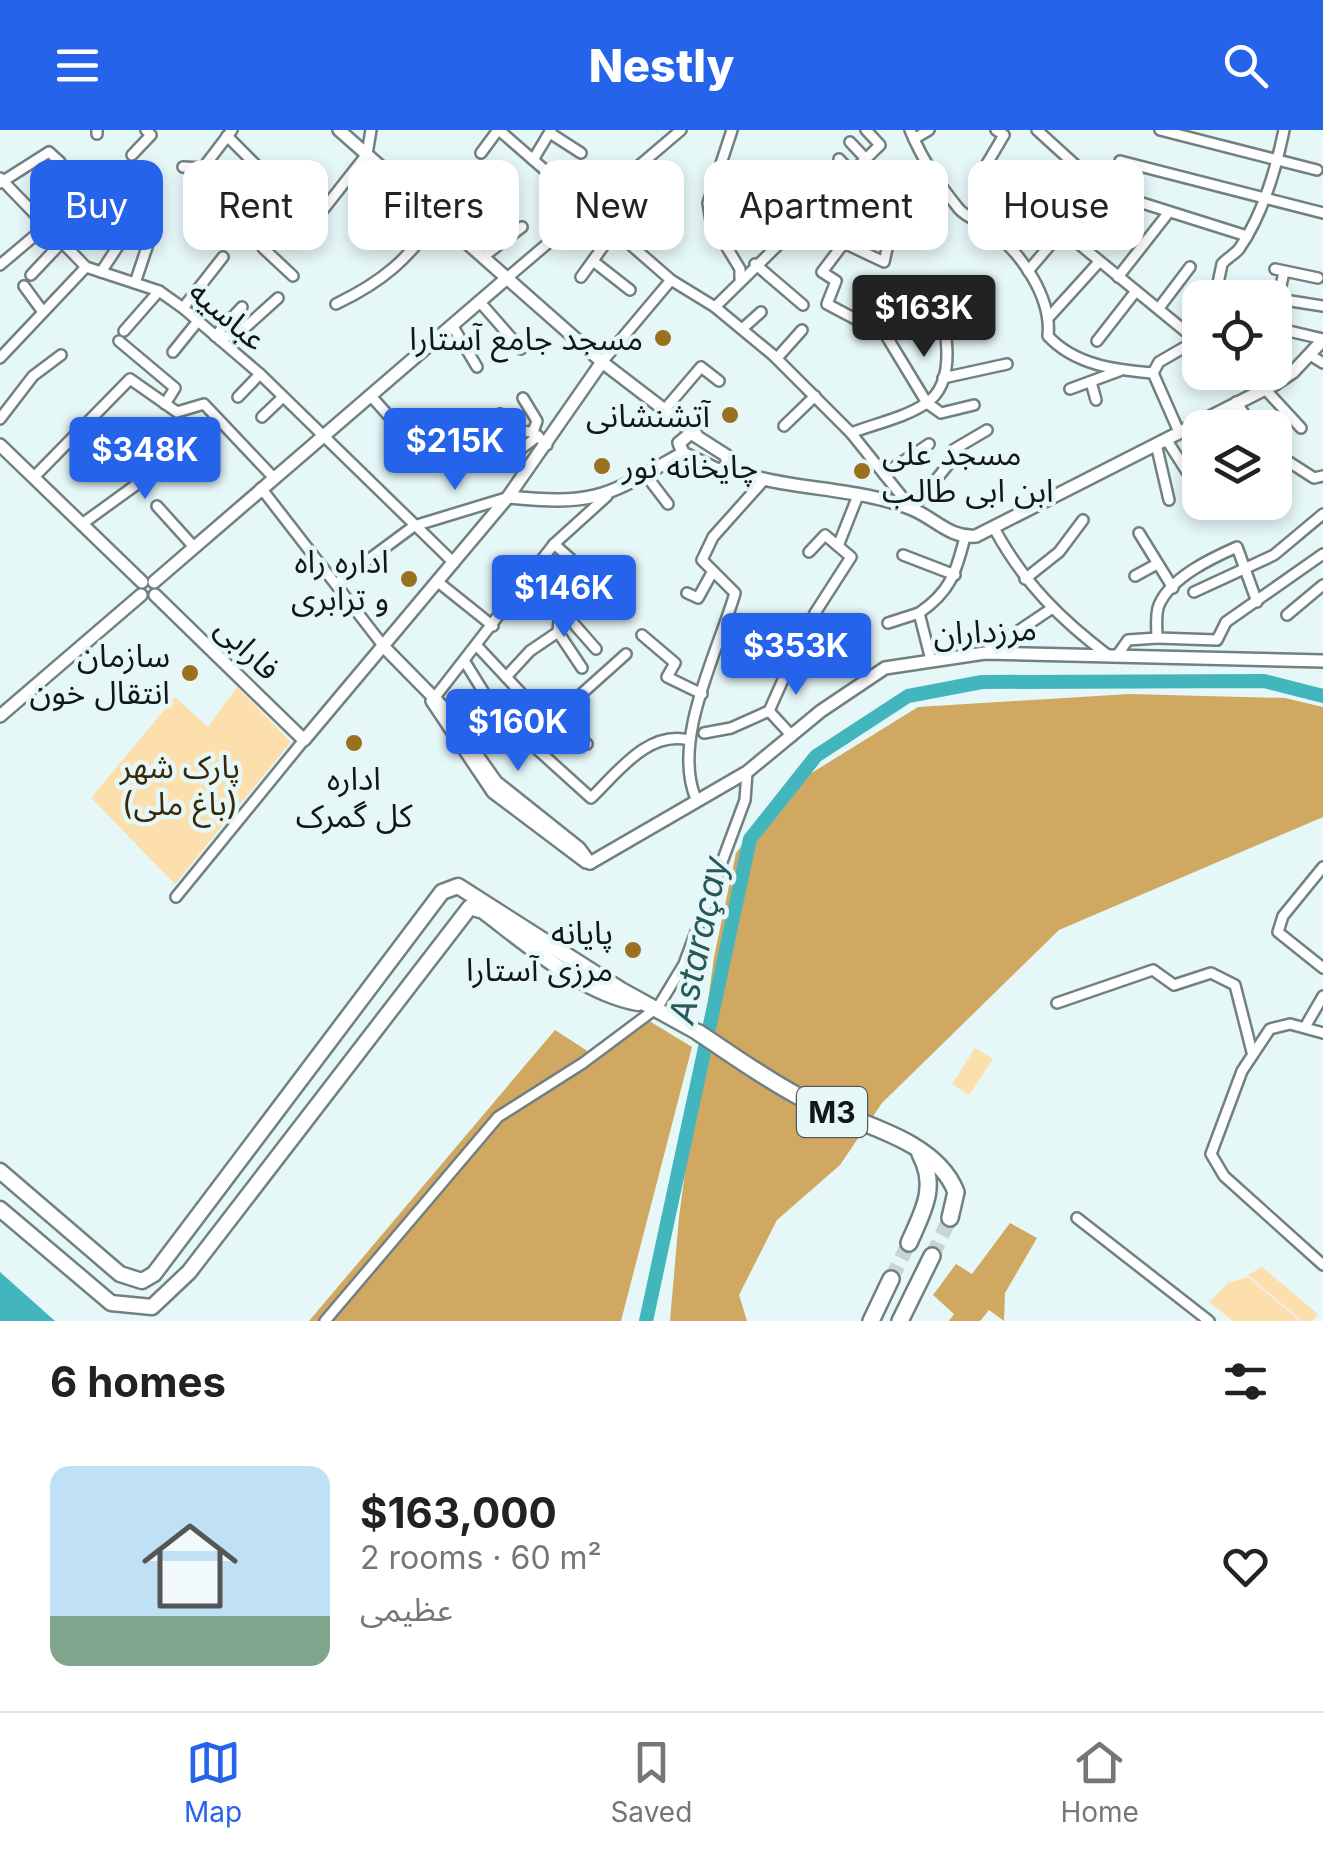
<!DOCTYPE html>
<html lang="en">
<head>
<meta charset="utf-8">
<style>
  body { margin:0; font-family:Inter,"Noto Sans Arabic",sans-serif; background:#f6f6f6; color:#222; height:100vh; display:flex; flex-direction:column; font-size:38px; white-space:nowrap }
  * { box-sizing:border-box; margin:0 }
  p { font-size:32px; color:#767676 }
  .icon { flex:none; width:55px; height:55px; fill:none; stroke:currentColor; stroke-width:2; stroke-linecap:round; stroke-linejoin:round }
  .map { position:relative; height:1191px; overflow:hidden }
  .side { display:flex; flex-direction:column; background:#fff; flex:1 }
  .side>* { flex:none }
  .banner { position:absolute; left:30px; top:30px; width:1265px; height:90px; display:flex; gap:20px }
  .buttons { position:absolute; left:1182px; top:150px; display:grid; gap:20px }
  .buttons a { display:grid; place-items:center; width:110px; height:110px; border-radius:20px; background:#fff; box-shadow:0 5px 15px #0003; font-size:50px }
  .price { position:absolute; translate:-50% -85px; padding:0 22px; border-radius:10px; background:#2563eb; color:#fff; font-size:32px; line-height:65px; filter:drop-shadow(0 2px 5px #0008) }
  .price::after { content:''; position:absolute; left:50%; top:60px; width:30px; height:22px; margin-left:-15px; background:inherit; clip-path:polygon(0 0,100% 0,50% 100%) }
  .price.on { background:#222; color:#fff }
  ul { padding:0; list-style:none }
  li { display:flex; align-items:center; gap:30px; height:250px; padding:0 50px }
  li+li { border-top:2px solid #e0e0e0 }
  li span { display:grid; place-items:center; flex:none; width:280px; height:200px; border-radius:20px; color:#555 }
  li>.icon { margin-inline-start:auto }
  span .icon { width:120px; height:120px; fill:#fffc; stroke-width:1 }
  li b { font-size:42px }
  h2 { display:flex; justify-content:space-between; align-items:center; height:120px; padding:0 50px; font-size:42px }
  .tag { padding:0 35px; border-radius:20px; background:#fff; box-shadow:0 5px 15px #0003; font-size:35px; line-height:90px }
  .tag.on { background:#2563eb; color:#fff }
  header { display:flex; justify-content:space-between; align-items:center; height:130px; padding:0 50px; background:#2563eb; color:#fff; font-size:45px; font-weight:800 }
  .menu { display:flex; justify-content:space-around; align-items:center; height:140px; border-top:2px solid #e0e0e0; background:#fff; font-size:28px; color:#767676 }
  .menu a { display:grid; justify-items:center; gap:5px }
  .menu .on { color:#2563eb }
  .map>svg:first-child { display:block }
</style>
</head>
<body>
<header><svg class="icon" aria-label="menu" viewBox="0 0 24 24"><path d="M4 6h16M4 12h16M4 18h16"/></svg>Nestly<svg class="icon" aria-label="search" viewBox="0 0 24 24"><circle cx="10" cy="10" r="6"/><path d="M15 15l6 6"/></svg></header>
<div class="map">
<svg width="1323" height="1191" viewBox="0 0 1323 1191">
  <rect width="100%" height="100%" fill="#e6f7f8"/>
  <g fill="#fddfad">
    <path d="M237,557l54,55 -116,142 -84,-86 84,-101 33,30z"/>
    <path d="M975,918l18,11 -24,36 -17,-11z"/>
    <path d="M1262,1137l56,47 -6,7h-10l-54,-46z"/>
    <path d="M1248,1147l52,44h-67l-24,-19 19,-19z"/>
  </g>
  <g fill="#d1a861">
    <path d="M1129,564l156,4 38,9v110l-264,113 -177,173 -42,62 -63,55 -38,75 8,26h-77l9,-104 35,-260 22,-104 48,-63 134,-83z"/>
    <path d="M646,889l46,28 -71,274h-312l246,-291 34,22z"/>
    <path d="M1010,1093l27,15 -32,55 -1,28 -15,-11 -9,11h-31l5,-7 -21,-19 23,-31 16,10z"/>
  </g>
  <path fill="#43b6bd" d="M0,1142l55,49h-55z"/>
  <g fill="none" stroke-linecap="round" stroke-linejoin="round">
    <path stroke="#43b6bd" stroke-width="14" d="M646,1191l104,-482 66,-83 92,-60 74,-14 282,-1 59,15"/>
    <g stroke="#c6d5d6" stroke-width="15" stroke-dasharray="15 8" stroke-linecap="butt">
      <path d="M932,1126l18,-38"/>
      <path d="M891,1149l18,-36"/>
    </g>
    <g stroke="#718081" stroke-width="14">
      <g id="minor">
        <path d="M97,0v4"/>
        <path d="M499,0l172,150 44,27 58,48 78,78 61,76 40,-49 1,-10 34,-20"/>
        <path d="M732,0l-24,73 3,18 29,48v9"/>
        <path d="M910,0c13,31 28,53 49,79 9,10 22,12 32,21 30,23 61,67 57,106 27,29 67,34 105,37"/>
        <path d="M996,0l8,5 -19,32 211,173"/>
        <path d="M1037,0l67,61 143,45"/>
        <path d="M1160,0l157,40"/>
        <path d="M550,3l31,20"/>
        <path d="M227,6l37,37"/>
        <path d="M914,9l15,-9"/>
        <path d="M850,12l16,17"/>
        <path d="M481,23l17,-23"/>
        <path d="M132,25l19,-20 -5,-5"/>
        <path d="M839,29l39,41"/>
        <path d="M533,30l18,-30"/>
        <path d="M1120,31l203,52"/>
        <path d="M183,37l20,1 29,-38"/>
        <path d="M818,42l15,18"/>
        <path d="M0,48l86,89 73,24 24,17 77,66 194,189"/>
        <path d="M0,53l49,-31 11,10"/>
        <path d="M996,70l14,-13"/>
        <path d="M809,83l35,30 40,19 10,-44"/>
        <path d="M362,105l21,-28 40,31"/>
        <path d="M239,107c29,-24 47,-34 84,-27l44,-56 4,-24"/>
        <path d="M844,113l-22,29 14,9 -9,23 34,18"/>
        <path d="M483,127l39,-30"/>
        <path d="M593,131l37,29"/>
        <path d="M755,134l48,41"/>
        <path d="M0,135l45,-38"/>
        <path d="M1275,139l43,9"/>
        <path d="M1028,141l35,-41"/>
        <path d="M101,142l31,-47"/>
        <path d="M1284,142l-6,27 45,7"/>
        <path d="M31,145l81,-86"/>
        <path d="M293,146l-30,-28 36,-42"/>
        <path d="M581,147l34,-47"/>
        <path d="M1118,147l51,-65"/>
        <path d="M507,148l174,-148"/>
        <path d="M135,153l13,-39"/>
        <path d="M24,156l19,26"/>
        <path d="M1215,168l7,-34c5,-6 12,-9 17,-15 23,-33 37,-80 45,-119"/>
        <path d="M479,171l42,48"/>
        <path d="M336,174c48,-23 72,-45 103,-88"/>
        <path d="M715,177l165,-162 -14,-15"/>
        <path d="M183,178l40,-51"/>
        <path d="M1159,178l31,-41"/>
        <path d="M1050,186l49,-54"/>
        <path d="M452,195l25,42"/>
        <path d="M947,197l35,-33"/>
        <path d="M742,199l19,-17"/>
        <path d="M1280,199l43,10"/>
        <path d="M124,201l35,-40"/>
        <path d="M215,206l27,-29"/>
        <path d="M887,207l40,66 14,10 33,-8"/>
        <path d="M220,210l27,-14 31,-28"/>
        <path d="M119,211l56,47 -10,16"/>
        <path d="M1097,211l39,-50"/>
        <path d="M173,222l25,-31"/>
        <path d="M1310,225l13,8"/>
        <path d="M0,228l86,-91"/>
        <path d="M777,228l25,-28"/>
        <path d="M602,232l69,-82"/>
        <path d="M1264,242l11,12"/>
        <path d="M943,248l64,-14"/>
        <path d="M1091,252l5,18"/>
        <path d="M1070,259l49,-18"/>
        <path d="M1265,259l36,39"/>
        <path d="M370,265l44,49"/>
        <path d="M238,267l22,-23"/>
        <path d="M523,268l14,23 -4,11 14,13"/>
        <path d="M1236,272l18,26"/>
        <path d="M666,278l35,-41 18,14"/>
        <path d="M500,284l12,17 21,1"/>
        <path d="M262,287l21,-20"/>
        <path d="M0,289l33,-43 28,-21"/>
        <path d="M784,296l31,-30"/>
        <path d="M1179,302l-26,-59 6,-11 38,-22"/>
        <path d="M851,303c23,-9 53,-15 74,-29 34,-21 21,-80 11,-110"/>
        <path d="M1166,309l34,53"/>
        <path d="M1156,314l13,56"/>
        <path d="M517,322l21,-16"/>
        <path d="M1275,323l39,25 9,-2"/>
        <path d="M645,344l23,30"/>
        <path d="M884,344l45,-30"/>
        <path d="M34,347l96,-98 47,33 27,-8 70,74"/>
        <path d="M261,358l124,160"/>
        <path d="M1227,372l6,9"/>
        <path d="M157,376l37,41"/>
        <path d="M82,394l58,-42 -15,-17"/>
        <path d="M995,400c29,53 66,90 114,126"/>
        <path d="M1139,403l34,55"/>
        <path d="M554,414l37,33 18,-7 12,11"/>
        <path d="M809,422l16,-17 13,11"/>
        <path d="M903,425l52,20"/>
        <path d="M532,441l28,37 -2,24 24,36"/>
        <path d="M1135,446l22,-12"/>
        <path d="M1025,449l34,-27 24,-32"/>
        <path d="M438,452l55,44"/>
        <path d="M337,453l77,-57 92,-28"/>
        <path d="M1194,462l80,-37 49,-41"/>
        <path d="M687,463l11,5 15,-27"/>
        <path d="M560,478l36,41"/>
        <path d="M1287,485l36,-30"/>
        <path d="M888,493l31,-10"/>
        <path d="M642,505l33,28 -8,14 35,17"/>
        <path d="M1157,508l60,2 9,-18 97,-68"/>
        <path d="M801,515l14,-32 36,-56 -13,-11 19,-48"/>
        <path d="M478,517l71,76 38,21"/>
        <path d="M987,522l64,-43"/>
        <path d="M1116,527l12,-17 29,-2c0,-9 -2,-24 2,-33 12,-28 53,-47 78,-58l20,55"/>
        <path d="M931,530l-12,-47c31,-21 37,-40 46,-76"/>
        <path d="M465,532l31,50 95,86c27,-26 57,-68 98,-58"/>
        <path d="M791,532l-22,49 23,25"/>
        <path d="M506,547l24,-26 28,-19"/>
        <path d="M432,571l122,-157 53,-48"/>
        <path d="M549,593l77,-69"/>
        <path d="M704,603l27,-5 38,-17"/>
        <path d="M696,669c-25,-59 22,-147 39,-206l-33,-33 11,-23 50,-56"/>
        <path d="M1323,737l-40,49 -5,16 45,36"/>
        <path d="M176,767l128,-157"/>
        <path d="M1057,873l96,-33 21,15 37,-12 24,12 17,67"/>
        <path d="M1305,897l18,-31"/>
        <path d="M1323,903l-33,-9 -20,5 -28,42 -31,83 13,22 99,89"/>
        <path d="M1077,1088l132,103"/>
        <path d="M325,1191l173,-204 85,-54 75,-56 26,-43 61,-164 2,-28"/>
      </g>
    </g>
    <g stroke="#718081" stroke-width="16">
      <g id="tertiary">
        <path d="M339,0l263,232 94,72"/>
        <path d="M691,303l36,23v12l-9,2 -35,-17 -4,-10z"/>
        <path d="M0,315l142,137"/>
        <path d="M727,338c57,23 130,18 185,41 24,10 37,29 64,27l299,-152 18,-12 30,-32"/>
        <path d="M508,367c90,9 98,-1 175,-44"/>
        <path d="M154,452l353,-304"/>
        <path d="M155,465l149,145 204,-243 94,-135"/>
        <path d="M385,518l58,59 53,75 83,66 11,15"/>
        <path d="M432,571l61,91 93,70"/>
        <path d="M0,586l141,-121"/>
        <path d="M590,733l157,-91 74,-61 64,-43 100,-15 338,8"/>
      </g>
    </g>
    <g stroke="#718081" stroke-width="19">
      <g id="primary">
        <path d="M0,1041l120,103 22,7 12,-7 288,-382 16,-6 163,104 78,43"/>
        <path d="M0,1079l111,94 41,4 37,-35 281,-365 13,4c44,33 99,82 155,92"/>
      </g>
    </g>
    <g stroke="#718081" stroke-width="20">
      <g id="trunk">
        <path d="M699,903c32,21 65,45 99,63 49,26 136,39 158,96l-6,26"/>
        <path d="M909,1113c14,-32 29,-56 11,-89"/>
        <path d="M871,1191l20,-42"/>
        <path d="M900,1191l32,-65"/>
      </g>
    </g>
    <use href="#minor" stroke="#fff" stroke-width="9"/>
    <use href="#tertiary" stroke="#fff" stroke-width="11"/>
    <use href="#primary" stroke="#fff" stroke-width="14"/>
    <use href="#trunk" stroke="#fff" stroke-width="15"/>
  </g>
  <g fill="#9a711e" stroke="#e6f7f8" stroke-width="4">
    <circle cx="663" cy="208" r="10"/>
    <circle cx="730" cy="285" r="10"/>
    <circle cx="602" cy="336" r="10"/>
    <circle cx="862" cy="341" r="10"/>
    <circle cx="409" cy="449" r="10"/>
    <circle cx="190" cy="543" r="10"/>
    <circle cx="354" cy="613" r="10"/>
    <circle cx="633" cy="820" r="10"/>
  </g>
  <g text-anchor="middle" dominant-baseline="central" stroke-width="9" stroke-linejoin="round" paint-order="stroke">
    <rect fill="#e6f7f8" stroke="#515a5b" stroke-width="2.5" x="797" y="957" width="70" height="50" rx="8"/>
    <g font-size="30" font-weight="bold" fill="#111718">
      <text x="832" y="982">M3</text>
    </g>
    <g font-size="32" fill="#111718" stroke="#e6f7f8">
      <text transform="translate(228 185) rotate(40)">عباسیه</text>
      <text transform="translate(985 501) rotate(-3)">مرزداران</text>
      <text transform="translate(248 518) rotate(44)">فارابی</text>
    </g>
    <g font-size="32" fill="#111718" stroke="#e6f7f8" text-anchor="end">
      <text x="643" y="208">مسجد جامع آستارا</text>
      <text x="710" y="285">آتشنشانی</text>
      <text x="882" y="323" text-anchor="start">مسجد علی<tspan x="882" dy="37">ابن ابی طالب</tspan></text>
      <text x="622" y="336" text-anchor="start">چایخانه نور</text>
      <text x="389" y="431">اداره راه<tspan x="389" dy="37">و ترابری</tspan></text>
      <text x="170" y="525">سازمان<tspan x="170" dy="37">انتقال خون</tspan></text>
      <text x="354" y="648" text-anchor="middle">اداره<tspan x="354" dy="37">کل گمرک</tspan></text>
      <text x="613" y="802">پایانه<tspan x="613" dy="37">مرزی آستارا</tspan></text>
    </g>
    <g font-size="32" fill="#3a2908" stroke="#e6f7f8">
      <text x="180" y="636">پارک شهر<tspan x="180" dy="37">(باغ ملی)</tspan></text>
    </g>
    <g font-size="35" font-style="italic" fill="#27585b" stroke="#e6f7f8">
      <text transform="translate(698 810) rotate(-78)">Astaraçay</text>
    </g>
  </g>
</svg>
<div class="buttons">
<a><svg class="icon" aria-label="locate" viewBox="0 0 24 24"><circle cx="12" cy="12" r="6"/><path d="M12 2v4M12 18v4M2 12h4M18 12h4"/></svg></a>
<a><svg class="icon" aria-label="layers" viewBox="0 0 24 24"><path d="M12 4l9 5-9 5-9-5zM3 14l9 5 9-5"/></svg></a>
</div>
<b class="price on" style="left:924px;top:230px">$163K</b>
<b class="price" style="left:455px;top:363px">$215K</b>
<b class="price" style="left:145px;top:372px">$348K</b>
<b class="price" style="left:564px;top:510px">$146K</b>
<b class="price" style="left:796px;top:568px">$353K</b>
<b class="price" style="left:518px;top:644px">$160K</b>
<div class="banner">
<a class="tag on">Buy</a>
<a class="tag">Rent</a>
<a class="tag">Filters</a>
<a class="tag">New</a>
<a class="tag">Apartment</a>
<a class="tag">House</a>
</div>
</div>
<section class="side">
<h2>6 homes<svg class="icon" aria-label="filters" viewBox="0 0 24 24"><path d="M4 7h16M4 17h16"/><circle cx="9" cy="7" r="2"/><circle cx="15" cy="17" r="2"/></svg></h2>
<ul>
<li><span style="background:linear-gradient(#bfe0f5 75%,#7fa58c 0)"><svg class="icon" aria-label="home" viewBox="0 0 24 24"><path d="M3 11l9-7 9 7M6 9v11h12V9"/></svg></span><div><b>$163,000</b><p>2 rooms · 60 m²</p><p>عظیمی</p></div><svg class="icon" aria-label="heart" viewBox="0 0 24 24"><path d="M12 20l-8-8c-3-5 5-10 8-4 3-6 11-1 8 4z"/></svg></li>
</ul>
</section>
<nav class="menu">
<a class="on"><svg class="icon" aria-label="map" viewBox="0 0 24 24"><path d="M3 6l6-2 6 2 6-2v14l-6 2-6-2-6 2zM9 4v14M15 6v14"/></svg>Map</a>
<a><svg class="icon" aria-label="saved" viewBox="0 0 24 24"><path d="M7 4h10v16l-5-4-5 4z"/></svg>Saved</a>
<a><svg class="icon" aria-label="home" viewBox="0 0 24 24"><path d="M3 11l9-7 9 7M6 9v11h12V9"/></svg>Home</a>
</nav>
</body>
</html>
